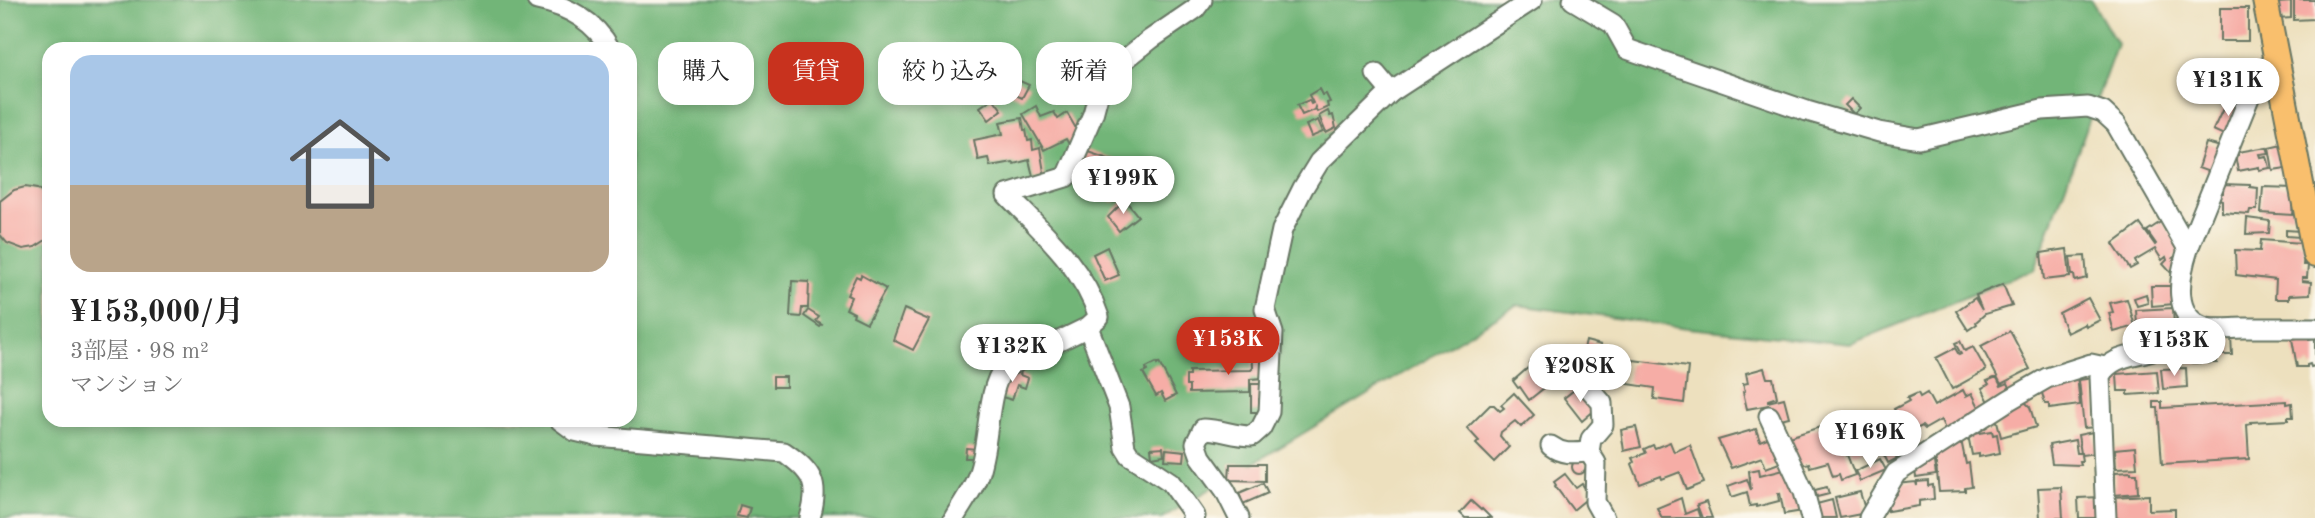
<!DOCTYPE html>
<html lang="ja">
<head>
<meta charset="utf-8">
<style>
  body { margin:0; font-family:"Old Standard TT","Noto Serif JP",serif; background:#f6f6f6; color:#222; height:100vh; display:flex; flex-direction:column; font-size:26px; white-space:nowrap }
  * { box-sizing:border-box; margin:0 }
  p { font-size:23px; color:#767676 }
  .icon { flex:none; width:38px; height:38px; fill:none; stroke:currentColor; stroke-width:2; stroke-linecap:round; stroke-linejoin:round }
  .map { position:relative; flex:1; overflow:hidden }
  .sheet { position:absolute; left:42px; top:42px; width:595px; height:385px; display:flex; flex-direction:column; background:#fff; border-radius:21px; box-shadow:0 4px 10px #0003 }
  .sheet>* { flex:none }
  .banner { position:absolute; left:658px; top:42px; width:665px; height:63px; display:flex; gap:14px }
  .price { position:absolute; translate:-50% -60px; padding:0 16px; border-radius:24px; background:#fff; color:#222; font-size:23px; line-height:46px; filter:drop-shadow(0 2px 4px #0008) }
  .price::after { content:''; position:absolute; left:50%; top:42px; width:21px; height:16px; margin-left:-10px; background:inherit; clip-path:polygon(0 0,100% 0,50% 100%) }
  .price.active { background:#c8321e; color:#fff }
  ul { padding:0; list-style:none }
  li { display:grid; align-content:center; gap:14px; height:371px; padding:0 28px }
  li span { display:grid; place-items:center; height:217px; border-radius:21px; color:#555 }
  li>.icon { margin-inline-start:auto }
  span .icon { width:126px; height:126px; fill:#fffc; stroke-width:1 }
  li b { font-size:30px }
  .chip { padding:0 24px; border-radius:21px; background:#fff; box-shadow:0 4px 10px #0003; font-size:24px; line-height:63px }
  .chip.active { background:#c8321e; color:#fff }
  .map>svg:first-child { display:block }
</style>
</head>
<body>
<div class="map">
<svg width="2315" height="518" viewBox="0 0 2315 518">
  <rect width="100%" height="100%" fill="#fbf7ec"/>
  <filter id="ink" filterUnits="userSpaceOnUse"><feTurbulence type="fractalNoise" baseFrequency=".0143" numOctaves="2"/><feDisplacementMap in="SourceGraphic" scale="14" xChannelSelector="R" yChannelSelector="G"/><feConvolveMatrix kernelMatrix="1 2 1 2 8 2 1 2 1" color-interpolation-filters="sRGB"/></filter>
  <filter id="wash" filterUnits="userSpaceOnUse"><feTurbulence type="fractalNoise" baseFrequency=".00686" numOctaves="4" result="noise"/><feDisplacementMap in="SourceGraphic" scale="28" xChannelSelector="R" yChannelSelector="G"/><feGaussianBlur stdDeviation="1.57" result="paint"/><feColorMatrix in="noise" values="0 0 0 0 0 0 0 0 0 0 0 0 0 0 0 0 0 1.4 0 .05"/><feComposite in="paint" operator="in"/></filter>
  <g filter="url(#wash)">
    <rect width="100%" height="100%" fill="#ede0be"/>
    <path fill="#72b578" stroke="#487956" stroke-width="2" fill-rule="evenodd" d="M0,0h2091l26,44 -82,225 -185,75 -162,-16 -171,-23 -355,213h-1162zM49,49h581v371h-581z"/>
    <g id="blocks">
      <g fill="#f6ada6">
        <path d="M2294,0h21v19l-21,1z"/>
        <path d="M2291,2v16l-13,1 -1,-16z"/>
        <rect x="2220" y="8" width="28" height="33"/>
        <path d="M1013,78l16,7 -7,13 -15,-7z"/>
        <path d="M1319,89l3,6 4,-1 4,8 -3,1 1,4 -11,5 -2,-5 -1,3 -12,5 -5,-10 12,-5 2,4 2,-1 -4,-8z"/>
        <path d="M993,98l9,12 -13,10 -9,-13z"/>
        <path d="M1851,99l9,9 -6,6 -9,-9z"/>
        <path d="M2227,100l16,8 -17,28 -13,-6z"/>
        <path d="M1036,106l5,11 13,-5 4,7 9,-6 14,24 -10,11 -5,-9 -22,11 -21,-36z"/>
        <path d="M1328,111l2,5 3,-1 3,13 -10,5 -7,-17z"/>
        <path d="M1022,118l2,12h2l2,11 4,-1 1,10 7,-2 5,30 -11,2 -5,-20 -15,4 -2,-2 -22,4 -2,-8 -10,2 -4,-20 29,-6 -3,-12z"/>
        <path d="M1318,120l5,12 -12,5 -5,-12z"/>
        <path d="M2206,143l15,4 -9,26 -14,-5z"/>
        <path d="M2282,144l4,24 -13,2 -4,-23z"/>
        <path d="M2267,147l2,6 -9,1 1,3 6,-1 3,12 -11,2v-3l-21,4 -3,-16h3v-3z"/>
        <path d="M1085,150l35,12 -4,13 15,4 -1,3 2,1 -5,17 -10,-3 -2,5 -13,-4 5,-18 -24,-7 1,-4 -4,-2z"/>
        <path d="M2223,184l27,1v2l8,1 -1,22h-7l-1,4 -27,-2v-12l-3,-1v-6h4z"/>
        <path d="M25,187l12,2 12,9v40l-14,9 -12,2 -16,-6 -7,-8v-34l14,-11z"/>
        <path d="M2263,187l31,1 -2,27 -31,-2z"/>
        <path d="M1125,200l13,16 -19,15 -11,-14z"/>
        <path d="M2247,218l23,3 -1,12 -23,1z"/>
        <path d="M2162,221l21,30 -10,7 4,4 -5,12 -9,-10 4,-4 -1,-3 -4,3 -7,-11 -20,12 2,4 -7,4 -17,-25 27,-20 15,21 1,-1 -9,-13z"/>
        <path d="M2286,230l14,1v6l-14,-1z"/>
        <path d="M2261,240l41,3 2,7 -1,15h5l-1,13h-5v3l9,1 -1,12 -21,1v4h-14l1,-19 -40,-5 -1,-25 25,1z"/>
        <path d="M1107,247l12,28 -14,6 -12,-27z"/>
        <path d="M2067,249l3,28 -26,3 -3,-27z"/>
        <path d="M2085,256l2,22 -12,3 -1,-6h-2l-2,-18z"/>
        <path d="M861,275l25,14 -19,34 -14,-7 1,-3 -8,-4 5,-12 -4,-2 9,-19 4,2z"/>
        <path d="M792,281l17,1 -1,26h-6l-1,9 -11,-1z"/>
        <path d="M2003,284l9,22 -27,8 -9,8 1,2 -9,6 -12,-19 19,-13 7,12 -6,-15z"/>
        <path d="M2151,286h23v18l-22,2z"/>
        <path d="M2146,294l2,9 -11,3 -3,-8z"/>
        <path d="M2088,298l12,22 -14,7 -1,-3 -18,9 -8,-20z"/>
        <path d="M2127,299l8,27 -21,6 -5,-19 4,-1 -3,-9z"/>
        <path d="M2173,308l1,18 -25,1 -1,-2h-11l-1,-15z"/>
        <path d="M904,309l25,11 -16,30 -20,-10z"/>
        <path d="M808,310l11,7 -3,4 6,4 -2,2 -16,-11z"/>
        <path d="M2153,328l3,12 -13,3 -3,-12z"/>
        <path d="M2010,331l20,38 -29,15 -20,-38z"/>
        <path d="M2217,333v30h-25v-29z"/>
        <path d="M2309,336v3l6,-1v28l-4,1 -1,-3 -3,1v2h-10l-5,-28z"/>
        <path d="M2218,337h13l1,18h-13z"/>
        <path d="M1586,341l15,4 -6,21 -14,-4z"/>
        <path d="M1960,341l5,10 8,-4 13,23 -34,19 -16,-31 19,-10 4,7 2,-1 -6,-11z"/>
        <path d="M1265,347l-1,31 -14,1v13l-61,1v-7h-3v-10h3v-5l62,-1 2,-2 -1,-20z"/>
        <path d="M1539,356l15,24 -25,20 -9,-13 -2,1 -5,-7 17,-15 -1,-3z"/>
        <path d="M1559,358l12,22 -11,7 -13,-22z"/>
        <path d="M1633,360l55,7 -4,36 -30,-4 1,-11 -27,-4 1,-20h4z"/>
        <path d="M1156,363l1,2 2,-2 17,32 -11,6 -4,-8 -5,3 -13,-23 4,-2 -1,-3z"/>
        <path d="M1009,368l12,4 -1,3 8,3 -3,10 -8,-3 -5,15 -13,-4z"/>
        <path d="M1764,368l3,10h6l4,19 -9,3v2l16,-4 5,19 -17,4 -3,-16 -22,4 -4,-17 2,-1 -2,-7 5,-1 -2,-10z"/>
        <path d="M2186,368l1,19 -24,2 -2,-20z"/>
        <path d="M2157,371l2,22 -31,2v-4h-10l-1,-17z"/>
        <path d="M2077,376l3,29 -31,4v-5h-4l-4,-15 5,-3 15,-1v-3z"/>
        <rect x="773" y="377" width="13" height="10"/>
        <path d="M1994,378h3l4,8 7,-3 4,9 -22,12 -8,-16 7,-4 -2,-3z"/>
        <path d="M2093,378l4,49 -13,1 -5,-48z"/>
        <path d="M1251,384h12v14l-4,1v13h-8z"/>
        <path d="M1578,387l18,22 -14,12 -18,-23z"/>
        <path d="M1963,390l3,6 6,-3 9,18 -34,23 -6,-14 -16,9 -3,-3 -21,11 -8,-15 3,-2 -3,-4 4,-1 -3,-6 15,-8 -2,-3 11,-5 2,4 7,-4 7,13z"/>
        <path d="M1514,393l20,22 -13,12 -6,-6 -14,11 -1,4 9,11 -15,15 -18,-18 3,-3 -12,-13 23,-23h4l6,6 4,-3 -3,-3z"/>
        <path d="M2024,401l6,6 6,20 -35,10 -5,-20 9,-3 -1,-3 13,-5 -1,-3z"/>
        <path d="M2287,401v3l5,-1 1,14h-5v3l-37,2v2l-4,1 2,34 -87,5 -4,-56h-4v-6h8v6z"/>
        <path d="M1883,421l5,14 2,-1 12,22 -14,7 -11,-22 9,-5 -12,4v6l-21,8 -9,-20z"/>
        <path d="M1636,427l5,20 -17,4 -3,-21z"/>
        <path d="M1820,427l1,7 15,-3 2,11 3,-2 14,35 -14,5 -2,-6 -6,2 -5,-14 -18,5 -1,-4 -15,4 -8,-29z"/>
        <path d="M1756,429l4,12 12,-5 10,26 -16,6 -4,-11 -31,11 -13,-28z"/>
        <path d="M1992,431l1,4 4,-1 3,19 -21,4v-3l-7,1 -4,-20z"/>
        <path d="M2093,432l4,21 -16,2 1,6h-3l1,4 -28,-1 -3,-19 26,-5 2,13h4l-3,-18z"/>
        <path d="M1961,440l5,24 3,-1 3,24 -7,1v3l-26,1 -4,-37z"/>
        <path d="M1670,442l4,10 16,-7 14,38 -17,7 -7,-18 -18,7 -1,-3 -21,8 -8,-20 2,-2 -2,-4 14,-5 -2,-4 9,-4 2,3z"/>
        <path d="M1163,447l1,8 -12,2 -1,-9z"/>
        <path d="M2135,447l2,20 -21,1 -1,-19z"/>
        <path d="M966,448l11,1 -1,9h-11z"/>
        <path d="M1166,449l19,2 -1,10 -19,-1z"/>
        <path d="M1933,456l3,19 -20,3 -1,-10z"/>
        <path d="M1880,459l6,11 -26,11 -5,-10z"/>
        <circle cx="1579" cy="467" r="7"/>
        <path d="M1230,464h35v17l-36,-1z"/>
        <path d="M1788,468l15,43 -19,3 -4,-21 -2,1 1,7 -23,6v-2l-6,1 -3,-14 -15,5 -4,-11 19,-7 4,11 -2,-19 10,-2 1,6z"/>
        <path d="M2131,471v2h6l1,20 -24,2 1,-23z"/>
        <path d="M1565,474l11,14 6,-4 8,12 -17,14 -18,-24 1,-1 -2,-3z"/>
        <path d="M1928,481v5l5,-1 1,14 -15,2v5l-31,5 -1,-11 4,-5 6,-1 -1,-10 20,-2 1,4v-4z"/>
        <path d="M1263,483l5,10 -25,11 -4,-11z"/>
        <path d="M1827,487l2,7 -12,3 -2,-7z"/>
        <path d="M2061,487l2,31h-23l-2,-30z"/>
        <path d="M1860,492l6,21 -26,5 -5,-20z"/>
        <path d="M2149,495v15l26,-1v9h-63v-21z"/>
        <path d="M2100,497v21h-21l-1,-20z"/>
        <path d="M1681,498l4,16 12,-5 3,9h-38l-5,-10z"/>
        <path d="M1832,500l4,18h-20l-3,-13z"/>
        <path d="M1471,501l10,9 1,-1 9,9h-26l-5,-5z"/>
        <path d="M1706,502l6,16h-10l-5,-13z"/>
        <path d="M740,505l10,3 -3,10 -10,-2z"/>
      </g>
    </g>
  </g>
  <g filter="url(#ink)">
    <use href="#blocks" fill-opacity="0" stroke="#677664" stroke-width="2"/>
    <g fill="none" stroke-linecap="round" stroke-linejoin="round">
      <g stroke="#677664" stroke-width="23">
        <g id="minor">
          <path d="M537,0c30,6 58,21 73,49"/>
          <path d="M1573,0l40,24 14,25 180,62 72,21 40,7 123,-29 46,-3 15,5 13,12 72,125"/>
          <path d="M2275,61l-16,12 -71,176c-8,25 -18,70 19,79 11,2 26,0 38,0 23,0 47,0 70,0"/>
          <path d="M1376,74l15,18 141,-92"/>
          <path d="M1088,327l31,80 6,40 5,8 41,27 24,34 -3,2"/>
          <path d="M1561,356l41,47 1,22 -12,14 -2,13 7,11 -1,39 9,16"/>
          <path d="M1769,416l35,76 7,26"/>
          <path d="M560,420l15,11 21,5 188,16c29,20 36,32 26,66"/>
          <path d="M1551,446c12,9 23,7 38,6"/>
          <path d="M954,518c8,-14 19,-28 24,-43 12,-31 8,-84 26,-107l84,-41 11,-10c-16,-50 -56,-85 -92,-122l59,-18 27,-63 7,-26 23,-27 28,-22 44,-30 7,-9"/>
          <path d="M1239,518l-14,-28 -24,-33 -5,-14 7,-14c17,0 31,7 49,7l9,-8 8,-16 4,-79 -8,-24 17,-79 21,-42 16,-26 72,-70"/>
          <path d="M1869,518l27,-45 113,-73 38,-22 44,-14 14,3"/>
          <path d="M2106,518l-6,-142c12,-22 37,-19 58,-28 14,-5 22,-17 32,-29"/>
        </g>
      </g>
      <g stroke="#677664" stroke-width="28">
        <path id="major" d="M2265,0l50,255"/>
      </g>
      <use href="#minor" stroke="#fff" stroke-width="19"/>
      <use href="#major" stroke="#f9bf6d" stroke-width="24"/>
    </g>
  </g>
</svg>
<b class="price" style="left:2228px;top:118px">¥131K</b>
<b class="price" style="left:1123px;top:216px">¥199K</b>
<b class="price active" style="left:1228px;top:377px">¥153K</b>
<b class="price" style="left:2174px;top:378px">¥153K</b>
<b class="price" style="left:1012px;top:384px">¥132K</b>
<b class="price" style="left:1580px;top:404px">¥208K</b>
<b class="price" style="left:1870px;top:470px">¥169K</b>
<div class="banner">
<a class="chip">購入</a>
<a class="chip active">賃貸</a>
<a class="chip">絞り込み</a>
<a class="chip">新着</a>
</div>
<section class="sheet">
<ul>
<li><span style="background:linear-gradient(#a9c7e8 60%,#b9a48a 0)"><svg class="icon" aria-label="home" viewBox="0 0 24 24"><path d="M3 11l9-7 9 7M6 9v11h12V9"/></svg></span><div><b>¥153,000/月</b><p>3部屋 · 98 m²</p><p>マンション</p></div></li>
</ul>
</section>
</div>
</body>
</html>
